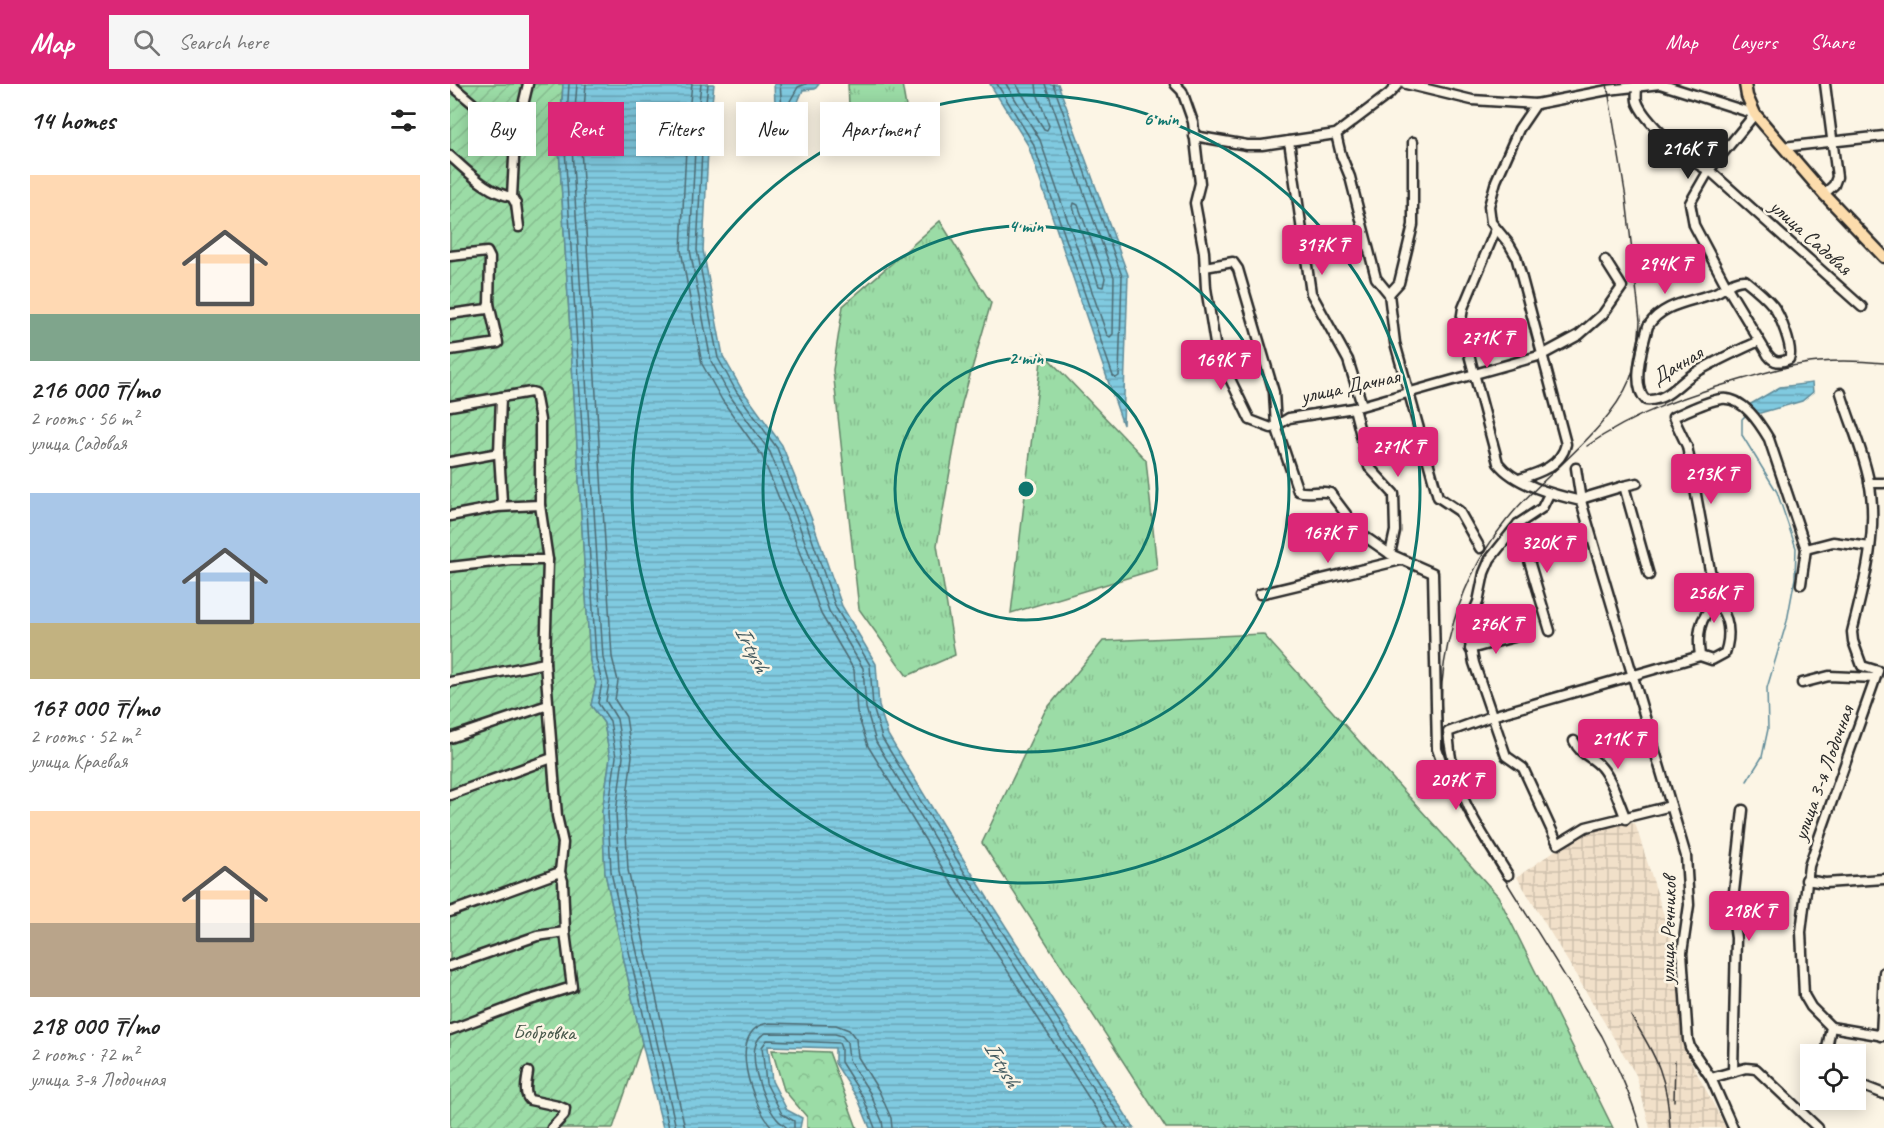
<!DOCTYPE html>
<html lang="en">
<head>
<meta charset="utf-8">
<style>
  body { margin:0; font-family:Caveat,sans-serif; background:#f6f6f6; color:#222; height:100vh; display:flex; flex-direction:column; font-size:22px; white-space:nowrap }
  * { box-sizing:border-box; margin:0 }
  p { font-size:20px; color:#767676 }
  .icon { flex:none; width:33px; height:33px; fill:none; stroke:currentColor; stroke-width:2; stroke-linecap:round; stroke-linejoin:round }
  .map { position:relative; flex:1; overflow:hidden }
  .drawer { display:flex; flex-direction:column; background:#fff; width:450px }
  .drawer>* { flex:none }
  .hud { position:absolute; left:18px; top:18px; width:570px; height:54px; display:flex; gap:12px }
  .controls { position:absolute; left:1350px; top:960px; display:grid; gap:12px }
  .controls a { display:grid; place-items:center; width:66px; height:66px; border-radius:0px; background:#fff; box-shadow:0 3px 15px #0003; font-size:30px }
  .price { position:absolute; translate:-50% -51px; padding:0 14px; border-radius:6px; background:#db2777; color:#fff; font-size:20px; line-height:39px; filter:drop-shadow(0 2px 3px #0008) }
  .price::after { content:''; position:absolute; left:50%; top:36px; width:18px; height:14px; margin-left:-9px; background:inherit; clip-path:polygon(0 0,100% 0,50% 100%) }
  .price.active { background:#222; color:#fff }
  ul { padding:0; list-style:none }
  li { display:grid; align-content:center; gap:12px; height:318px; padding:0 30px }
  li span { display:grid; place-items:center; height:186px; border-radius:0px; color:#555 }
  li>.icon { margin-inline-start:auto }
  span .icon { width:108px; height:108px; fill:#fffc; stroke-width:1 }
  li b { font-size:26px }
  h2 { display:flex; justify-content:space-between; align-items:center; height:72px; padding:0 30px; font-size:26px }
  .chip { padding:0 21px; border-radius:0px; background:#fff; box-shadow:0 3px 15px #0003; font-size:21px; line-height:54px }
  .chip.active { background:#db2777; color:#fff }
  header { display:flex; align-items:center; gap:36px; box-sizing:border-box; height:84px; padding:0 30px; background:#db2777; color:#fff }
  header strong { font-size:28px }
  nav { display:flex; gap:33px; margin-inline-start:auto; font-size:21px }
  .search { width:420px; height:54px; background:#f6f6f6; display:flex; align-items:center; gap:15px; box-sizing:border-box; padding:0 21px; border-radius:0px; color:#767676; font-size:22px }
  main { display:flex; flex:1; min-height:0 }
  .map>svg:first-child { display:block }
</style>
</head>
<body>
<header>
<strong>Map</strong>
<div class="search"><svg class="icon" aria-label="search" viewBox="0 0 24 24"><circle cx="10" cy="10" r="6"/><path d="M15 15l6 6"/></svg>Search here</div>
<nav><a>Map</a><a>Layers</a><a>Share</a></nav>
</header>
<main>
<section class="drawer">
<h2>14 homes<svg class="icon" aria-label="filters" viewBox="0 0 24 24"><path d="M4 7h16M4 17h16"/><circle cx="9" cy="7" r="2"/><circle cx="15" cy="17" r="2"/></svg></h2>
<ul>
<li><span style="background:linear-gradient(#ffd9b3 75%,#7fa58c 0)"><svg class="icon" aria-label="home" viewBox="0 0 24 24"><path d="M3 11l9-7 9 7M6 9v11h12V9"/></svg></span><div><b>216 000 ₸/mo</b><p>2 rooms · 56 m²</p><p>улица Садовая</p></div></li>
<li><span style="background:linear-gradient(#a9c7e8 70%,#c2b280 0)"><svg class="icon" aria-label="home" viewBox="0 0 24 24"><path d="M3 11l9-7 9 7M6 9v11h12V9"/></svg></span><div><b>167 000 ₸/mo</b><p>2 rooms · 52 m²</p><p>улица Краевая</p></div></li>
<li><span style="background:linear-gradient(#ffd9b3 60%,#b9a48a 0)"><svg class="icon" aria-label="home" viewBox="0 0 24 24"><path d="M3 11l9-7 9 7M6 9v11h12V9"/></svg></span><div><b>218 000 ₸/mo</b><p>2 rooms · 72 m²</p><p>улица 3-я Лодочная</p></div></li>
</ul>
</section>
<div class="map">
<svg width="1434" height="1044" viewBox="0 0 1434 1044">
  <defs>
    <pattern id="industrial-grid" width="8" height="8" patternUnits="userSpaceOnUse" patternTransform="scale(1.5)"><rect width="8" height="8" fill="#f1e0c9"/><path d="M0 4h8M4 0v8" fill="none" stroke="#cfc0ad"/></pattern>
    <pattern id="grass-tufts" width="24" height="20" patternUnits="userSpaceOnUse" patternTransform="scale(1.5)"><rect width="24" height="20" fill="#9bdca6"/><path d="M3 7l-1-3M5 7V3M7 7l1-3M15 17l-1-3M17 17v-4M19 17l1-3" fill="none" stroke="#86bd8f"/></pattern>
    <pattern id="forest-crowns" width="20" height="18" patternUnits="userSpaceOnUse" patternTransform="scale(1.5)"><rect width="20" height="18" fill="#9bdca6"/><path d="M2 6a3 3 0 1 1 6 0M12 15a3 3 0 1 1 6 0" fill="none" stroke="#86bd8f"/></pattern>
    <pattern id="garden-furrows" width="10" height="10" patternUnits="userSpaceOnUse" patternTransform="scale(1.5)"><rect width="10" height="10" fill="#9bdca6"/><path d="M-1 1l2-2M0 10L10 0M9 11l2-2" fill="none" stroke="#86bd8f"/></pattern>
    <pattern id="water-rules" width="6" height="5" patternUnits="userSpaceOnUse" patternTransform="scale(1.5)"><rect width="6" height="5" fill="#80cae0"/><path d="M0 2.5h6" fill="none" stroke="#69a4b6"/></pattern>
  </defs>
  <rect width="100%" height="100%" fill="#fcf5e5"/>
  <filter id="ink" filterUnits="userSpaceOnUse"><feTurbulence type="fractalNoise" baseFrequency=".0167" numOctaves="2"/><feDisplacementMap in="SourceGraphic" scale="12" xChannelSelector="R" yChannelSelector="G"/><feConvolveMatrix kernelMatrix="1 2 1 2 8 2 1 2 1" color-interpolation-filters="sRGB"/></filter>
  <g filter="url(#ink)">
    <path fill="url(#industrial-grid)" d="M1185,739l44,140 9,93 38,72h-76l-14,-53 -119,-198 73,-51z"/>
    <g fill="url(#grass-tufts)" stroke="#638468" stroke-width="1.5">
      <path d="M398,0h54l11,63 -63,-20z"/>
      <path d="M490,137l51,82 -29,100 -25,142 18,110 -48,21 -48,-67 -26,-239 10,-64z"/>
      <path d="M592,268l104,108 11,109 -146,44z"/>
      <path d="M813,550l235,262 115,232h-447l-184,-285 63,-132 58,-70z"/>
    </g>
    <path fill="url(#forest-crowns)" stroke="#638468" stroke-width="1.5" d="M322,966l57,2 28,76h-50v-11l-23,-27z"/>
    <path fill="url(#garden-furrows)" stroke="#638468" stroke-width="1.5" d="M0,0h113l-4,64 31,513 6,22 -5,22 13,18 6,35 -8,54 3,61 37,170 -29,85h-163z"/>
    <g fill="url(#water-rules)" stroke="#5e8a98" stroke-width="1.5">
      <path d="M113,0h151l-5,46 -6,120 20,106 18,32 41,57 30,75 30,86 34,58 3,42 9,29 80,132 166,261h-264l-12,-29 -23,-36v-15l-67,-2 4,35 15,29 15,8 -2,10h-137l-21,-85 -37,-170 -3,-61 8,-54 -6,-35 -13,-18 5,-22 -6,-22 -31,-513z"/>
      <path d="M324,0h45l-4,5 -12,1 -18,42 -8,8z"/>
      <path d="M540,0h68l70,191 -5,150 -95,-280z"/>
      <path d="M1362,299l1,9 -11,9 -45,13 -8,-9 31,-18z"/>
    </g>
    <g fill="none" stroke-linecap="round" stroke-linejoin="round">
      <g stroke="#4d6b73" stroke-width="1.5">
        <path d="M119,0l-4,64 31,511 6,24 -4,20 12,18 6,36 -8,55 3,60 58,256"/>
        <path d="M127,0l-5,64 31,510 6,25 -3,18 11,18 6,38 -7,56 3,58 57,257"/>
        <path d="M136,0l-5,64 31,509 6,24 -3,19 11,17 6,39 -7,57 3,57 57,258"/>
        <path d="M242,0l-5,44 -6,122 21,114 20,36 40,56 29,72 30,86 33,56 3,42 11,34 81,133 159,249"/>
        <path d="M251,0l-5,45 -6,121 21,111 19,35 40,56 29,73 30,86 34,57 3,40 10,34 80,132 162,254"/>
        <path d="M258,0l-5,46 -6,120 21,108 18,33 41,57 29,74 30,86 34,57 3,42 9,31 81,132 164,258"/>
        <path d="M330,0l2,24 3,2 13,-23 8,-3"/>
        <path d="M547,0l36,59 80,233 3,2 3,-2 3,-100 -69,-192"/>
        <path d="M556,0l34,56 67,195 3,2 3,-3 1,-57 -69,-193"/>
        <path d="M566,0l28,45 3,1 2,-4 -12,-33 -1,-9"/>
        <path d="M624,119l4,2 27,73 -2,9 -4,-1 -26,-79z"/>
        <path d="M323,1044c-20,-20 -49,-99 -4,-105l67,2 13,5 7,9 2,18 21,34 12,27 1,10"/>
        <path d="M337,1044c-3,-4 -7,-5 -10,-9 -14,-16 -37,-76 -11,-86l69,1 7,2 5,6 2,18 21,33 12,28 1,7"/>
        <path d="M344,1044v-7l-12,-7 -16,-31 -4,-36 5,-7 72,3 2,5v14l22,35 12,31"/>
      </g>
      <path stroke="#5e8a98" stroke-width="1.5" d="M1297,697l15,-24 6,-28 -1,-41 20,-67 8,-43 1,-30 -19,-56 -35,-57v-16l5,-5"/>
      <g stroke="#2b2b2b" stroke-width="13">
        <g id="minor">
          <path d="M0,0l65,55"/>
          <path d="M725,0l7,7 11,31 7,61 -5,20 9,49 2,36 10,62 34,70 21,8 5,-2 22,65c11,4 22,-2 32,2l31,41 29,20 43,19 4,176 8,23"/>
          <path d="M956,0l66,16 64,4 72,-14 52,-6"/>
          <path d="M1210,0l95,30 -46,56 -19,33 4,22 33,62 41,68c6,8 12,8 21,4 5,-10 -9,-44 -16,-53 -8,-10 -18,-18 -28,-26 -12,-1 -20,9 -30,13 -24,9 -52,10 -67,33 -5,19 -18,60 -2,74 21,2 33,-18 49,-27 20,-12 43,-22 64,-32"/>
          <path d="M1187,2c0,4 -1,11 0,15 6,19 53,62 72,69l153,137"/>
          <path d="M886,50l5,21 9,22 26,101 13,16 6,49 43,154 21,14 21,37"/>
          <path d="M744,52l53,9h15l74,-11 53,-40 9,-10"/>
          <path d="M839,57l22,152 37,67 14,45"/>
          <path d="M1333,63l101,-11"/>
          <path d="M0,72c20,17 36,36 62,41l3,-58 13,-55"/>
          <path d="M1374,110l10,-9 3,-8 -12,-93"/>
          <path d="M62,113l4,7 3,23"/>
          <path d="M1046,145l-33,79 -2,13 6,26 31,116c17,22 57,32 83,38l105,355 3,49 -7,48 6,87 2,7 21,31 22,50"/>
          <path d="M0,172l37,-4 3,6 -1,46 9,39 -48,7"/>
          <path d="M755,183l28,-5 5,7 36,123 2,34"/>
          <path d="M939,210l10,-11 14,-58v-83"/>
          <path d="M0,230l37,-5 2,-5"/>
          <path d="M0,322l81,-14 4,1 5,27v85l8,55 -3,103 -95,19"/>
          <path d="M904,324l15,59 25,27 1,37 -5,23"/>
          <path d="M826,342l13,-8 65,-10 188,-53 37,-20 24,-21 19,-27 -17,-27"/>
          <path d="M0,378l49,-9"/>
          <path d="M1126,384l5,33 3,-3 40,-12 25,89"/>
          <path d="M1069,395c20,-6 42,-13 47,-35l-50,-188 -7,-12 -18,-22 -2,-16 7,-25 23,-52 17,-25"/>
          <path d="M1419,399h15"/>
          <path d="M1174,402l13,-3"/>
          <path d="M1099,410l-7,14 -24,16 -28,35 -6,14 -6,29 -8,18 -2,13 6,30 32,93 17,12 35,76 28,-17 85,-21"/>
          <path d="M47,423l5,-6 -3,-48 2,-56"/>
          <path d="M0,432l47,-9 43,-2"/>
          <path d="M1068,440l32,107"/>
          <path d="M1356,465l27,-7 37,5"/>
          <path d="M0,483l61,-7h37"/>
          <path d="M810,510l141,-34"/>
          <path d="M1266,519l-29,-157 -14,-29c15,-6 33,-16 48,-18 22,-3 39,25 48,40l37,110 -5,35"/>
          <path d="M1266,519c14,13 15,33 9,50l-13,7 -12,-4c-3,-21 -1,-39 16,-53z"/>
          <path d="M1020,565l44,-12"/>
          <path d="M1352,599l27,-7 46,2"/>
          <path d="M0,654l98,-33"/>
          <path d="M1124,657c7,15 18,15 27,26 12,14 18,36 25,52"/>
          <path d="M0,711l102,-37"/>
          <path d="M1058,791c-19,-31 -43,-65 -54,-100 -3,-14 -5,-29 -6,-43l44,-16 208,-60"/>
          <path d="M1356,796l19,3 59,-4"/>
          <path d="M0,828l110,-40"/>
          <path d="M0,882l87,-30 28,-4"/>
          <path d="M1381,943l53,9"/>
          <path d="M0,946l77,-29 45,-14 -7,-55 -2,-51 -3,-9 3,-29 -6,-27 -12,-153"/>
          <path d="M1431,952l3,-64"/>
          <path d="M1376,970l5,-27 -20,-20 -7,-12 -3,-63 8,-66 69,-195 -16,-5 -9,-25 -1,-9c12,-48 27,-101 17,-151 -6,-31 -19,-58 -28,-88"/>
          <path d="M78,988c-1,9 -5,22 2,28l28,6 7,3 -1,6 -12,13"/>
          <path d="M1283,988l3,-134 -4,-28 11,-100"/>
          <path d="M1261,994l35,-10 10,1 62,59"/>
          <path d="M1406,1001l10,2 18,7"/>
        </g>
      </g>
      <g stroke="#2b2b2b" stroke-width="15">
        <path id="major" d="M1295,0l2,12 8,18 69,80 60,63"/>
      </g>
      <use href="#minor" stroke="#fcf5e5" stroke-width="8"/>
      <use href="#major" stroke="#fcdcac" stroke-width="10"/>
      <g stroke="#2b2b2b" stroke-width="1.5">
        <path d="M1157,0l19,114 14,123c-1,19 -3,40 -10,58 -20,49 -79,91 -114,130 -56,63 -87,158 -70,242 5,27 15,52 27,77l129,208c15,30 29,59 38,92"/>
        <path d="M1137,362c47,-33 101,-51 156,-67 25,-7 51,-15 76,-17 22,-2 44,-1 65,1"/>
        <path d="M1181,932c26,41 37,63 39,112"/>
        <path d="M1224,1017l1,-40"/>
      </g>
    </g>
  </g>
  <g fill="none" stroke="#0f766e" stroke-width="3">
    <circle cx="576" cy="405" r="131"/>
    <circle cx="576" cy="405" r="263"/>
    <circle cx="576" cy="405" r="394"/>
  </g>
  <g text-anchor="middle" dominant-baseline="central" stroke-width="5" stroke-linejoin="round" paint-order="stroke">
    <g font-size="21" fill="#2b2b2b" stroke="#fcf5e5">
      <text transform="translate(1361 153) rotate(42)">улица Садовая</text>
      <text transform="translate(1227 281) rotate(-31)">Дачная</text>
      <text transform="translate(900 302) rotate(-12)">улица Дачная</text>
      <text transform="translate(1373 689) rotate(-70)">улица 3-я Лодочная</text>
      <text transform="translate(1218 846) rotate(-89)">улица Речников</text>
    </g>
    <g font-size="21" fill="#47574a" stroke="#fcf5e5">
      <text x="94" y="948">Бобровка</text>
    </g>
    <g font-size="22" font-style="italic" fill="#445b61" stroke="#fcf5e5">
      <text transform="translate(302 565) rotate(63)">Irtysh</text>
      <text transform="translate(552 980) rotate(60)">Irtysh</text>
    </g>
  </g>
  <circle cx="576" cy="405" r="9" fill="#0f766e" stroke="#fcf5e5" stroke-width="3"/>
  <g font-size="18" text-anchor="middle" font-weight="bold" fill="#0f766e" stroke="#fcf5e5" stroke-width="5" stroke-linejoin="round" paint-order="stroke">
    <text x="711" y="41">6 min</text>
    <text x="576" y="148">4 min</text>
    <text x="576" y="280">2 min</text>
  </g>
</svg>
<div class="controls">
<a><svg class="icon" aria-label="locate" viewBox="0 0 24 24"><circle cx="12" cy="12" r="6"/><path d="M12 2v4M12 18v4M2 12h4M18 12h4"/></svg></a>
</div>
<b class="price active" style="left:1238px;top:96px">216K ₸</b>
<b class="price" style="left:872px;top:192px">317K ₸</b>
<b class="price" style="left:1215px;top:211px">294K ₸</b>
<b class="price" style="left:1037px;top:285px">271K ₸</b>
<b class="price" style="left:771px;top:307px">169K ₸</b>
<b class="price" style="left:948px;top:394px">271K ₸</b>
<b class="price" style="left:1261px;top:421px">213K ₸</b>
<b class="price" style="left:878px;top:480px">167K ₸</b>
<b class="price" style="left:1097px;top:490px">320K ₸</b>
<b class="price" style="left:1264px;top:540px">256K ₸</b>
<b class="price" style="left:1046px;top:571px">276K ₸</b>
<b class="price" style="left:1168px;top:686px">211K ₸</b>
<b class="price" style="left:1006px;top:727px">207K ₸</b>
<b class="price" style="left:1299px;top:858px">218K ₸</b>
<div class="hud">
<a class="chip">Buy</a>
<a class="chip active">Rent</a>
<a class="chip">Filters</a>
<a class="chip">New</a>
<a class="chip">Apartment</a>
</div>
</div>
</main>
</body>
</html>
